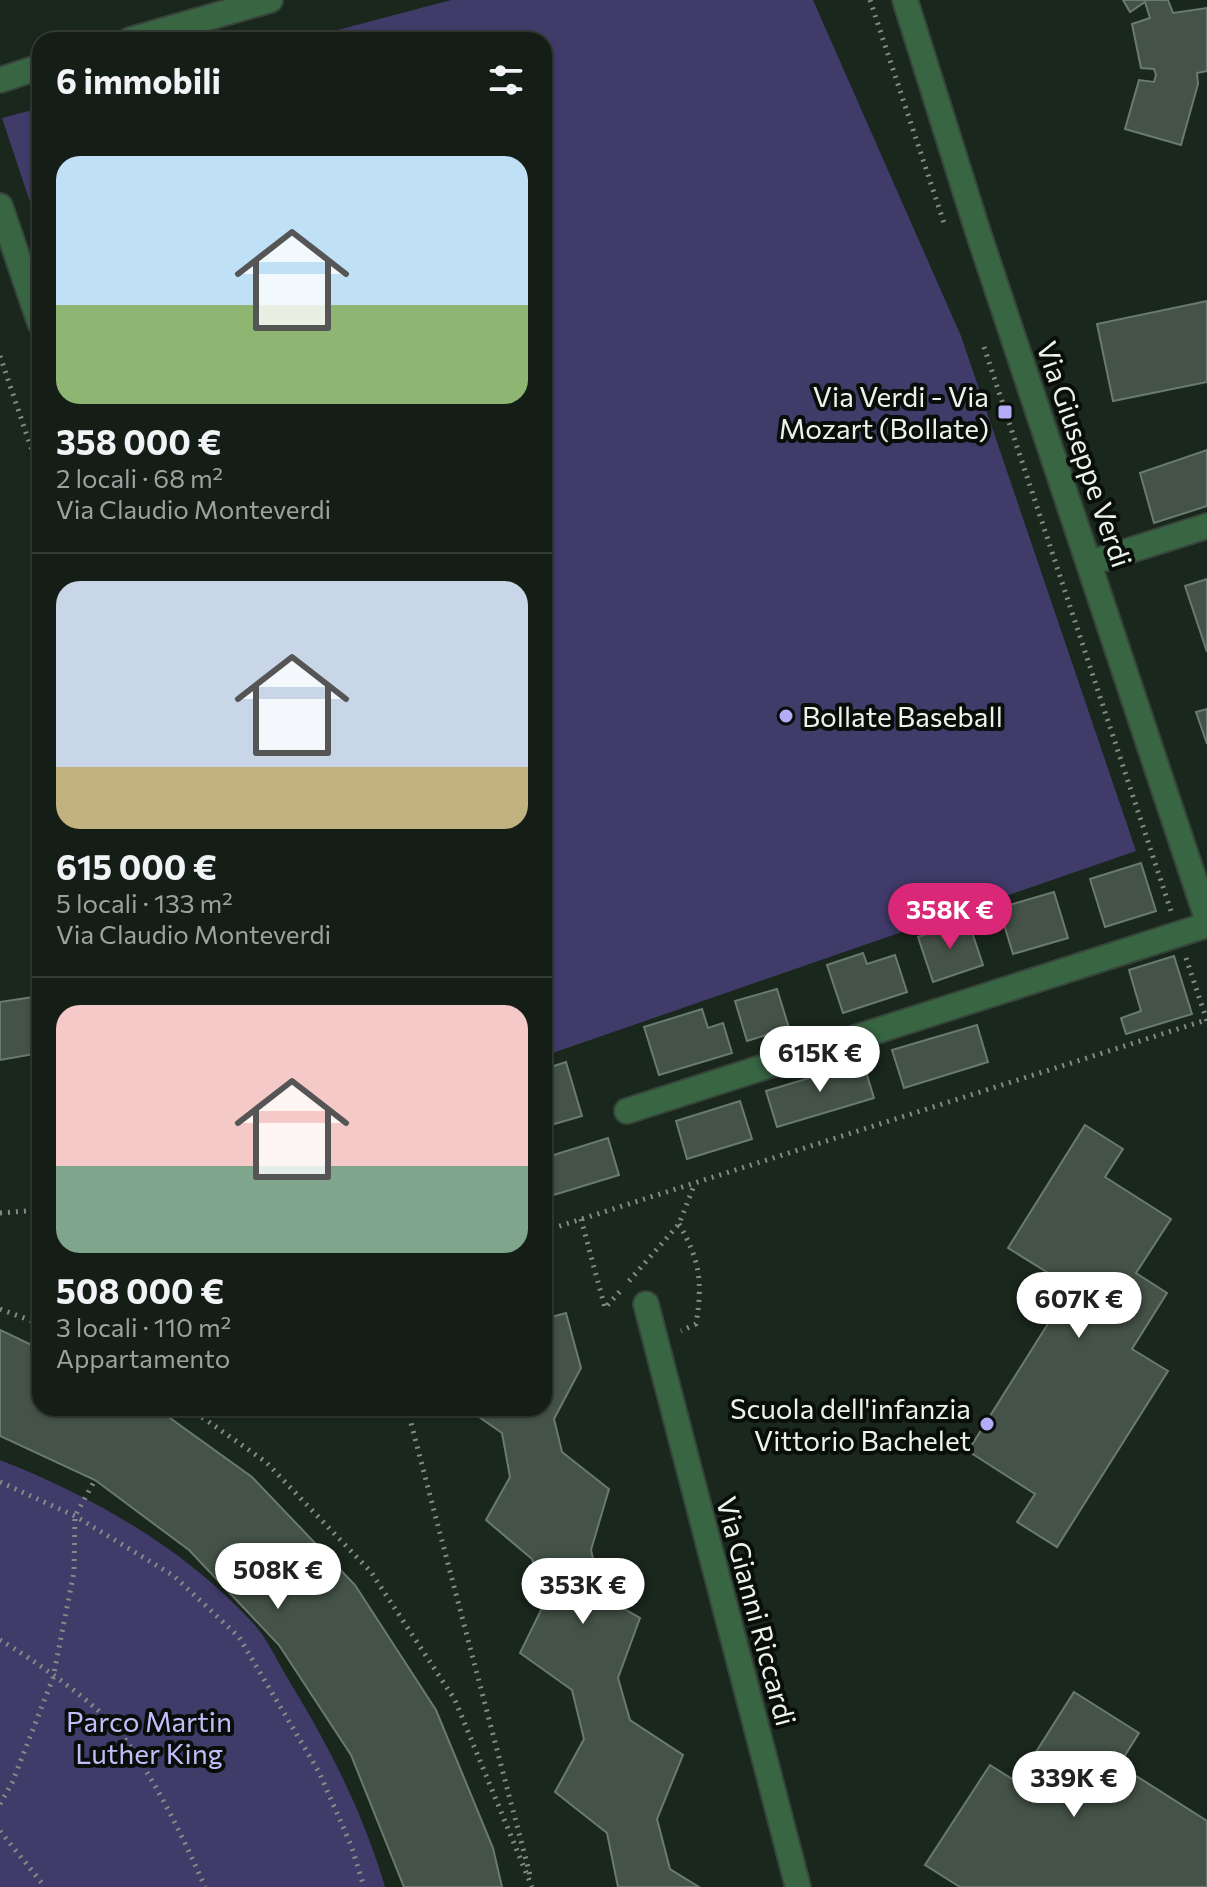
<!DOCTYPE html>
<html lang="it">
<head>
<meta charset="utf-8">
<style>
  body { margin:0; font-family:Commissioner,sans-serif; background:#1d261f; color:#f1f3f6; height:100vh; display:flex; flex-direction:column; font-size:30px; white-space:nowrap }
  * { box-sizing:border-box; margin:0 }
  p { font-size:26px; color:#9da2a1 }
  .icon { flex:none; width:44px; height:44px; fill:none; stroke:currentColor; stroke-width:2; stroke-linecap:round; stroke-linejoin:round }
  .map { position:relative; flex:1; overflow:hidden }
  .details { position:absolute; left:32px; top:32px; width:520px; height:1384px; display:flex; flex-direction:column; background:#141d16; border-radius:24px; box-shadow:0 2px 6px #0004,0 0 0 2px #333b35 }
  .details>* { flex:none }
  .price { position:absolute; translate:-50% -68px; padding:0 18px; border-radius:28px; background:#fff; color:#222; font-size:26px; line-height:52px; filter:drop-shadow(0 2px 4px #0008) }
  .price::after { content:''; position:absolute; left:50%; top:48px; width:24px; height:18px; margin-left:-12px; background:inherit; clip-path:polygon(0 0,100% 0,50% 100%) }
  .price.selected { background:#db2777; color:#fff }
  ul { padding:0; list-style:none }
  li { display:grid; align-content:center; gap:16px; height:424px; padding:0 24px }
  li+li { border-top:2px solid #333b35 }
  li span { display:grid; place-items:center; height:248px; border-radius:24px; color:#555 }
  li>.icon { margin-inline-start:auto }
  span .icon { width:144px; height:144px; fill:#fffc; stroke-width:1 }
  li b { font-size:34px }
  h2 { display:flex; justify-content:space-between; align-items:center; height:96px; padding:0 24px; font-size:34px }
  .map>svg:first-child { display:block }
</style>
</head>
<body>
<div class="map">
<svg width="1207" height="1887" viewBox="0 0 1207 1887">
  <rect width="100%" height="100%" fill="#1a271d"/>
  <g fill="#403b69">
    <path d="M451,0h362l148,336 175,515 -592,205v-1016h-244z"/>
    <path d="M40,108v124l-38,-114z"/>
    <path d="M0,1460c94,37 184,88 253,163 14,15 24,38 35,56 41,67 75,133 97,208h-385z"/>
  </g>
  <g fill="#445247" stroke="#6b7a6e" stroke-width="2">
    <path d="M1123,0h45l5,13 34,-5v63l-10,2 1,11 -17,61 -56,-16 14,-49 15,2 2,-7 -2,-6 -13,-1 -9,-44 18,-6 -5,-16 -15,10z"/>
    <path d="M1207,301v81l-94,19 -16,-77z"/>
    <path d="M1207,450v56l-53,17 -14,-50z"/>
    <path d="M1207,579v73l-22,-66z"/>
    <path d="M1207,709v35l-11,-32z"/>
    <path d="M1141,863l15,48 -51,16 -15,-48z"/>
    <path d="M1054,892l14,46 -55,16 -14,-46z"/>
    <path d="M968,920l15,45 -50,17 -15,-45z"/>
    <path d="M863,953l4,11 28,-9 12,37 -64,21 -16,-48z"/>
    <path d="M1174,956l18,58 -66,20 -5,-16 20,-7 -12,-41z"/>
    <path d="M777,989l12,39 -42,13 -12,-40z"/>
    <path d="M40,996v57l-40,7v-58z"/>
    <path d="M702,1009l6,19 15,-5 9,30 -73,22 -15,-48z"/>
    <path d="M977,1025l11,37 -84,26 -12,-38z"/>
    <path d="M566,1062l16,54 -38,11v-58z"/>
    <path d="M863,1062l11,36 -97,29 -11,-36z"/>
    <path d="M740,1101l12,38 -65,20 -11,-38z"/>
    <path d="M1085,1125l38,24 -18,28 66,42 -35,54 31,20 -35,56 36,22 -111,176 -40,-25 18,-28 -67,-43 103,-164 -63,-39z"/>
    <path d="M608,1138l11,37 -75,23v-40z"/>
    <path d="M566,1313l15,55 -27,51 8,33 47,37 -18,61 11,46 38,22 -22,60 12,42 53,35 -26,64 13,50 29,18h-81l-11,-54 -52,-41 29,-53 -12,-49 -52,-37 25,-51 -13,-43 -46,-39 24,-43 -8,-44 -36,-25h78v-89z"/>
    <path d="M0,1330l40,19v59h116l96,69 103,108 81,125 57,138 9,39h-98l-53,-132 -72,-110 -90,-95 -94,-70 -95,-44z"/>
    <path d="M1074,1692l65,41 -20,32 88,56v66h-247l-35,-22 65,-100 27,17z"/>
  </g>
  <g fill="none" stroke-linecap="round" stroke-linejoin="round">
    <g stroke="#37443a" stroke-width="28">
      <g id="minor">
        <path d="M905,0l73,232 229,686"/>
        <path d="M130,40l140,-40"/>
        <path d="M0,80l40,-13"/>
        <path d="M0,206l40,117"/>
        <path d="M1090,563l117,-37"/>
        <path d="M627,1111l580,-186"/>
        <path d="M646,1304l152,583"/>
      </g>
    </g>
    <g stroke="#828c84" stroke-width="5" stroke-dasharray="2 6" stroke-linecap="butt">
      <path d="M870,0l74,223"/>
      <path d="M984,347l187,564"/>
      <path d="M0,356l40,118"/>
      <path d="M1186,958l21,63"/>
      <path d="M0,1213l40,-3"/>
      <path d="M581,1219l24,89 18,-20"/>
      <path d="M679,1224c21,37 24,57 17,100l-15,7"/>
      <path d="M544,1231l662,-211"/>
      <path d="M629,1281l50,-57 16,-41"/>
      <path d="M0,1309l40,15"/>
      <path d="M189,1408l77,54 105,110 84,128 77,187"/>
      <path d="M407,1408l123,467"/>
      <path d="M0,1482l75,34 99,60 65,61 80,135 32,73 13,42"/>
      <path d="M0,1640c34,20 99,65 122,95 34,46 60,100 83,152"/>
      <path d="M0,1804l12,-21 41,-105 21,-106 1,-56 20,-36"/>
      <path d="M0,1831l45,56"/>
    </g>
    <use href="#minor" stroke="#386643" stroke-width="24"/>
  </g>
  <g fill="#b3adf9" stroke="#090e0a" stroke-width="3">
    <rect x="997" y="404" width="16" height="16" rx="4"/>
    <circle cx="786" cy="716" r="8"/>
    <circle cx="987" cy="1424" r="8"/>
  </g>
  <g text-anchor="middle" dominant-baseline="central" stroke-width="8" stroke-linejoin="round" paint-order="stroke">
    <g font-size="28" fill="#ebf3ec" stroke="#090e0a" text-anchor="end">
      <text x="989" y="396">Via Verdi - Via<tspan x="989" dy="32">Mozart (Bollate)</tspan></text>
      <text x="802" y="716" text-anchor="start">Bollate Baseball</text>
      <text x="971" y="1408">Scuola dell'infanzia<tspan x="971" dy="32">Vittorio Bachelet</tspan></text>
    </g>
    <g font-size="28" fill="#ebf3ec" stroke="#090e0a">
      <text transform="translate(1085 454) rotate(71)">Via Giuseppe Verdi</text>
      <text transform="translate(757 1611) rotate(75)">Via Gianni Riccardi</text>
    </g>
    <g font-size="28" fill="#c1befa" stroke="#090e0a">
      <text x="149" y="1721">Parco Martin<tspan x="149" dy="32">Luther King</tspan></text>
    </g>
  </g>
</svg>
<b class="price selected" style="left:950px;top:951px">358K €</b>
<b class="price" style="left:820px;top:1094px">615K €</b>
<b class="price" style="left:1079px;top:1340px">607K €</b>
<b class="price" style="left:278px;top:1611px">508K €</b>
<b class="price" style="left:583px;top:1626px">353K €</b>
<b class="price" style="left:1074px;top:1819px">339K €</b>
<section class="details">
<h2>6 immobili<svg class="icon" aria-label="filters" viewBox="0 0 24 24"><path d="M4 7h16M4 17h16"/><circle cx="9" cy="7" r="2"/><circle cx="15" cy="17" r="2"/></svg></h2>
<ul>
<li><span style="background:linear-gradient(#bfe0f5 60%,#8fb573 0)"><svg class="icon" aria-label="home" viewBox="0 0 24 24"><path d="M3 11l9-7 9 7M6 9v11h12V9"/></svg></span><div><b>358 000 €</b><p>2 locali · 68 m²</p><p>Via Claudio Monteverdi</p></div></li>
<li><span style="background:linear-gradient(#c9d6e8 75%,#c2b280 0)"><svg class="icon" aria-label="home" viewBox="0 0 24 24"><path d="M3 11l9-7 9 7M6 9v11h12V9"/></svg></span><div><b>615 000 €</b><p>5 locali · 133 m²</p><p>Via Claudio Monteverdi</p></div></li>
<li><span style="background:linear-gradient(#f6c9c9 65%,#7fa58c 0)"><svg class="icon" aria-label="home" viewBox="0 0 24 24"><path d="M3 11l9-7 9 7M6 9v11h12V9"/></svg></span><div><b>508 000 €</b><p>3 locali · 110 m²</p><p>Appartamento</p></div></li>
</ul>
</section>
</div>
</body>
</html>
